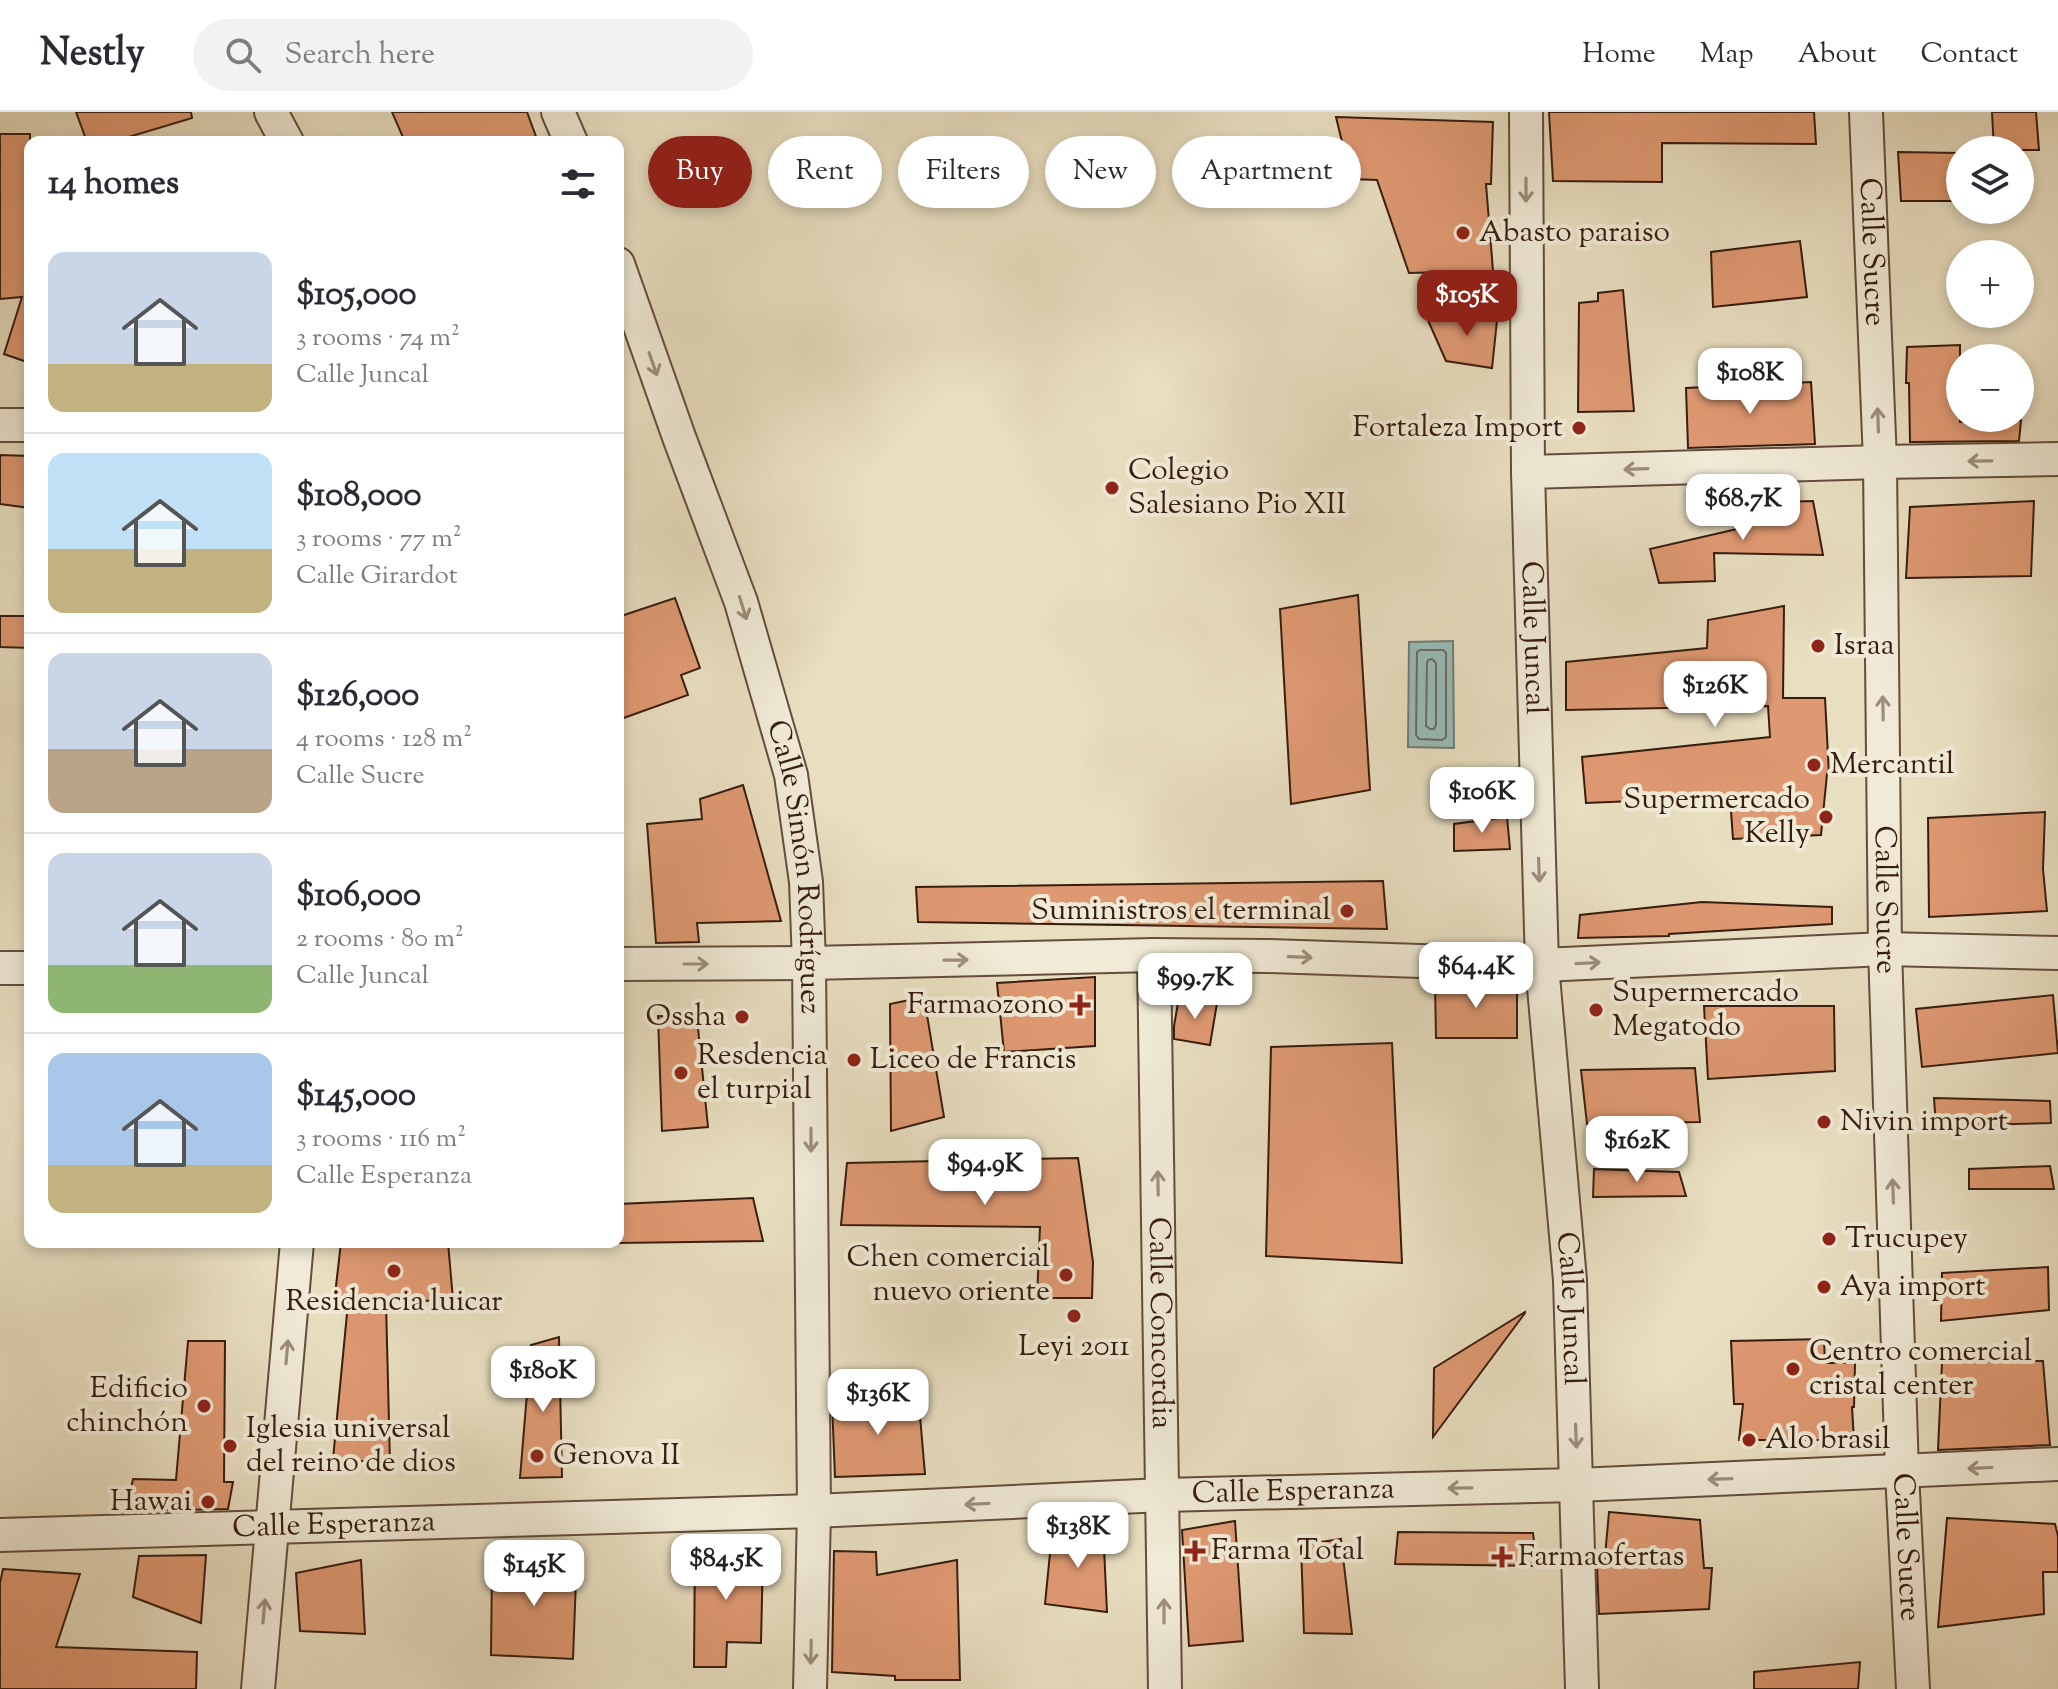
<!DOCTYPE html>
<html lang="en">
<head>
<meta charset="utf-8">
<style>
  body { margin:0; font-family:"Sorts Mill Goudy",serif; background:#f2f2f3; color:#2b2b33; height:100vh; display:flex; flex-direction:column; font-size:30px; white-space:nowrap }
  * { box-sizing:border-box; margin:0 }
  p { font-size:26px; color:#7c7c81 }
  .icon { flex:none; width:44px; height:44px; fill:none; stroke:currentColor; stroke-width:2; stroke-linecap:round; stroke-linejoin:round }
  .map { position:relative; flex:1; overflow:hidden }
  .details { position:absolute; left:24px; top:24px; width:600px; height:1112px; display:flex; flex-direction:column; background:#fff; border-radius:16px; box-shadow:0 4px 12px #0003 }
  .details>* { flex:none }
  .banner { position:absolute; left:648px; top:24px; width:760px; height:72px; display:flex; gap:16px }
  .buttons { position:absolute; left:1946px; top:24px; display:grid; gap:16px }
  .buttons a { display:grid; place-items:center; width:88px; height:88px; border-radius:50%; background:#fff; box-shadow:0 4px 12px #0003; font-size:40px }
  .price { position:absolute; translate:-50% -68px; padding:0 18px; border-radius:16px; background:#fff; color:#222; font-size:26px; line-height:52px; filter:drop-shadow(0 2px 4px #0008) }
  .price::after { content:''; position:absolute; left:50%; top:48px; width:24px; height:18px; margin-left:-12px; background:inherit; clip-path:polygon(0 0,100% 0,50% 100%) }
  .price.selected { background:#8f2418; color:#fff }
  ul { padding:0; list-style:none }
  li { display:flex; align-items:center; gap:24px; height:200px; padding:0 24px }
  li+li { border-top:2px solid #e1e1e2 }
  li span { display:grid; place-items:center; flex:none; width:224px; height:160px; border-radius:16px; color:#555 }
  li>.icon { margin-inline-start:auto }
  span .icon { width:96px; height:96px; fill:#fffc; stroke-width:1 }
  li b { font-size:34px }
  h2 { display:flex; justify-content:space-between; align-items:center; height:96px; padding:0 24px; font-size:34px }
  .chip { padding:0 28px; border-radius:36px; background:#fff; box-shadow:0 4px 12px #0003; font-size:28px; line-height:72px }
  .chip.selected { background:#8f2418; color:#fff }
  header { display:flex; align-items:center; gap:48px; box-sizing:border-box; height:112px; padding:0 40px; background:#fff; border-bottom:2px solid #e1e1e2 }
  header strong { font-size:38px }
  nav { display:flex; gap:44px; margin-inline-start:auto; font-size:28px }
  .search { width:560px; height:72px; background:#f2f2f3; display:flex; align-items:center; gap:20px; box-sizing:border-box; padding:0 28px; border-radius:44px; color:#7c7c81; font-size:30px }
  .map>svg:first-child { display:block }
</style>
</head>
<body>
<header>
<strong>Nestly</strong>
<div class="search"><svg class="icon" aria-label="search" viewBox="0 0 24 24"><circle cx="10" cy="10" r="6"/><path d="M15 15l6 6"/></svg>Search here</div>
<nav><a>Home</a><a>Map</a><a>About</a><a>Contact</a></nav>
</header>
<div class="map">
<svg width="2058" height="1577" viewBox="0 0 2058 1577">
  <rect width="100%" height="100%" fill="#e8dec0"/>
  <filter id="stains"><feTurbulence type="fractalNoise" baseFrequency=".0025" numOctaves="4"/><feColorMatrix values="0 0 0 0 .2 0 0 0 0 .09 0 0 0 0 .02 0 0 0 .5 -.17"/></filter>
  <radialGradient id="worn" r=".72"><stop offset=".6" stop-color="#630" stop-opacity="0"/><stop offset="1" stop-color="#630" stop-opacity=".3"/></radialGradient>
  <path fill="#98bbb8" stroke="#717c74" stroke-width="2" d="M1453,529l1,107 -46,-1 1,-105z"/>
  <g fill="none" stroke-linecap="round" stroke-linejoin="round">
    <g stroke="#686c64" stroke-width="2">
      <path d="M1443,538l3,3v84l-4,3 -23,-1 -3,-4 1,-83 3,-2z"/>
      <path d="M1432,547l4,4v62l-2,4h-4l-4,-3 1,-63 1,-3z"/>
    </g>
  </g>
  <g fill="#df9972" stroke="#371d0f" stroke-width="2">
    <path d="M76,0h115l1,6 -80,24h-25z"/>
    <path d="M392,0h135l11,30h-133z"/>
    <path d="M1549,0h265l2,32 -154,-1v39l-109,-1z"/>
    <path d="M1992,0h44l3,38h-45z"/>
    <path d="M1336,5l157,5 -2,62h-5l7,87 -84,2 -32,-93 -26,-1z"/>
    <path d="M0,22h30v229l-26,-9 18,-57 -22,2z"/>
    <path d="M1898,40l62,1v48h-59z"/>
    <path d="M1800,129l7,56 -94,10 -2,-55z"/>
    <path d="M1623,178l11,121 -56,1 1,-109 19,-2v-8z"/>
    <path d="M1498,199l-6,57 -46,-7 -19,-43z"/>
    <path d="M1960,233v77l61,-2 -2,21 -109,1 -1,-59h-3l1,-36z"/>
    <path d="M1811,270l4,62 -127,4 -2,-60z"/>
    <path d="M0,343l30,1v52l-30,-4z"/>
    <path d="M1813,389l10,54 -109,-2 1,28 -56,2 -9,-34 96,-22 2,-24z"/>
    <path d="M2034,389l-3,75 -125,2 4,-71z"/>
    <path d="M1358,483l12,195 -79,14 -11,-195z"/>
    <path d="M675,486l25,70 -19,7 7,20 -70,25v-103z"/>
    <path d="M1784,494l-1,92h42l4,76h-2l-6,61 -88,4 -3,-42 -144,6 -4,-46 188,-20 -2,-31 -202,4v-48l141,-14 1,-28z"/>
    <path d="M0,504h30v32l-30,-1z"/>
    <path d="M743,673l38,136 -84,2 2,19 -43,1 -9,-119 55,-5 -2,-20z"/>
    <path d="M2045,700l-2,57 4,42 -118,6 -1,-99z"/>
    <path d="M1507,705l3,32 -56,2v-27z"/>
    <path d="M1383,769l4,48 -469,-7 -2,-35z"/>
    <path d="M1702,790l130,5v17l-163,10v2l-91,2 2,-23z"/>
    <path d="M1095,865v69l-91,6 -7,-69z"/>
    <path d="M1435,871h82v55h-81z"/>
    <path d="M2053,883l5,58 -136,14 -6,-58z"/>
    <path d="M924,885l20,120 -53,14 -1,-127z"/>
    <path d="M1179,885l38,6 -7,42 -36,-6v-13z"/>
    <path d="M1704,894h130l1,65 -127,8z"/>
    <path d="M658,904l39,2 11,109 -46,4z"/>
    <path d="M1392,931l10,220 -136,-7 5,-209z"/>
    <path d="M1695,956l5,54 -113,2 -6,-54z"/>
    <path d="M1934,986l116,3 1,22 -115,3z"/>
    <path d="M1078,1046l15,104 -1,36h-55l3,-71 -199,-2 6,-62z"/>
    <path d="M2050,1054l4,23h-85v-20z"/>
    <path d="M1594,1057l85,3 7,24 -93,1z"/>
    <path d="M753,1086l10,43 -145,2v-39z"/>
    <path d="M341,1130h107l5,58 -67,2 4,161 -57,-4 15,-156 -14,1z"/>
    <path d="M2048,1155l1,43 -108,11 1,-48z"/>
    <path d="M1525,1200v1l-92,124 1,-69z"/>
    <path d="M559,1225l3,140 -42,1 11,-133z"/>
    <path d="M1824,1227l1,24h30l-1,44h-2l2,33h-115l4,-36h-9l-3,-63z"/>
    <path d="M188,1229h37l-1,141h9l-5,27 -102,2 7,-32 43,1z"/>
    <path d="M2043,1249l7,84 -112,5 4,-88z"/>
    <path d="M918,1281l7,81 -90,3 -3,-74z"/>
    <path d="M1609,1400l91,8 4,48h8l-3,41 -110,5 -2,-47h7z"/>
    <path d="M1947,1406l108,6 3,12v36h-15l1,42 -106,13z"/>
    <path d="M1235,1409l8,120 -54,5 -7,-116z"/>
    <path d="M1103,1414l4,86 -62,-8 7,-71z"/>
    <path d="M1398,1420l135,1 4,33 -142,-2z"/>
    <path d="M1341,1427l11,95 -48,-1 -3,-88z"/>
    <path d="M695,1431h29v9l39,1 -2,90 -34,-1 -1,25h-32z"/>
    <path d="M834,1439l42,1 1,23 80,-15 3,120h-65v-4l-63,-4z"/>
    <path d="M577,1442l-4,105 -82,-4 1,-88z"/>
    <path d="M206,1443l-5,68 -68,-26 6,-41z"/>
    <path d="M361,1448l4,74 -65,-3 -4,-58z"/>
    <path d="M3,1457l77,5 -24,73 141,5 -1,37h-196v-106z"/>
    <path d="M1860,1550l-2,27h-104v-17z"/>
  </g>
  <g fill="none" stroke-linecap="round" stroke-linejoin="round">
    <g stroke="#634d3b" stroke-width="36">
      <g id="minor">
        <path d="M271,0l16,30"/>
        <path d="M558,0l13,30"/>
        <path id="s1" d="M1526,0l2,360 14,493 28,315 12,409"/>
        <path id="s2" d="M1866,0l14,350 5,487 17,523 11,217"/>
        <path id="s3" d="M618,152l61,173 62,165 50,173 15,107 3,81 5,548 -4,178"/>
        <path d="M0,313h30"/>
        <path d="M1528,360l352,-10 178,-3"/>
        <path id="s4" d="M1154,843l11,734"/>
        <path d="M618,852l191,-1 345,-8 114,1 274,9 343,-16 173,4"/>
        <path d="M0,856h30"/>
        <path id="s5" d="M0,1423l814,-24 349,-16 414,-10 481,-21"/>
        <path d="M258,1577l39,-447"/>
      </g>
    </g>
    <use href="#minor" stroke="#f0ead6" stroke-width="32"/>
  </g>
  <defs><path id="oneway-shaft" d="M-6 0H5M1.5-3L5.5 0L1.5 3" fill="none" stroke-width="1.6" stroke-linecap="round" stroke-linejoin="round" transform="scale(2)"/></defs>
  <g stroke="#9d8e7c">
    <use href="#oneway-shaft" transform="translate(1526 78) rotate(90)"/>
    <use href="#oneway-shaft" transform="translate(653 252) rotate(71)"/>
    <use href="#oneway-shaft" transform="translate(1878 308) rotate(-92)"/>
    <use href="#oneway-shaft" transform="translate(1980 349) rotate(179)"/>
    <use href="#oneway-shaft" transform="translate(1636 357) rotate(178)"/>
    <use href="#oneway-shaft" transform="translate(743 496) rotate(73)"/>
    <use href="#oneway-shaft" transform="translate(1883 596) rotate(-91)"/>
    <use href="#oneway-shaft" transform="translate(1539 758) rotate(88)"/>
    <use href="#oneway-shaft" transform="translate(1300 845) rotate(2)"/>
    <use href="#oneway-shaft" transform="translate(956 848) rotate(-1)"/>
    <use href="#oneway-shaft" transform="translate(1588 851) rotate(-3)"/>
    <use href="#oneway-shaft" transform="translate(696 852)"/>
    <use href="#oneway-shaft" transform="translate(811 1028) rotate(90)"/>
    <use href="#oneway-shaft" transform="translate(1158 1071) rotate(-91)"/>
    <use href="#oneway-shaft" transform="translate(1893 1079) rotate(-92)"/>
    <use href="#oneway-shaft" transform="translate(287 1240) rotate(-85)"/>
    <use href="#oneway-shaft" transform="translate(1576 1324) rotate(88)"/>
    <use href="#oneway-shaft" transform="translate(1980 1356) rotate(177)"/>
    <use href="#oneway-shaft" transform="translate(1720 1367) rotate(178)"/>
    <use href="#oneway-shaft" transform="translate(1460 1376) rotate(179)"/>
    <use href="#oneway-shaft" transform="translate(977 1392) rotate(177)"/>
    <use href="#oneway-shaft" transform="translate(264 1499) rotate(-85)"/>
    <use href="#oneway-shaft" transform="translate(1164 1499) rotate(-90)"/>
    <use href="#oneway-shaft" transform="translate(811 1540) rotate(91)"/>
  </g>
  <g fill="#8f2418" stroke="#f0ead6" stroke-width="3">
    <circle cx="1463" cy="121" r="8"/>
    <circle cx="1579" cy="316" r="8"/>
    <circle cx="1112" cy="376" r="8"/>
    <circle cx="1818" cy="534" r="8"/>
    <circle cx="1814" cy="653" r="8"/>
    <circle cx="1826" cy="705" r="8"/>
    <circle cx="1347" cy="799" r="8"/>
    <path d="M1076 881h8v8h8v8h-8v8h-8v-8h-8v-8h8z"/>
    <circle cx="1596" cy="898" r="8"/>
    <circle cx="742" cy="905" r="8"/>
    <circle cx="854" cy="948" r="8"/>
    <circle cx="681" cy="961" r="8"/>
    <circle cx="1824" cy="1010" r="8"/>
    <circle cx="1829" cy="1127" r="8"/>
    <circle cx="394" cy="1159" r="8"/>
    <circle cx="1066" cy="1163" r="8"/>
    <circle cx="1824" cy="1175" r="8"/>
    <circle cx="1074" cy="1204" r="8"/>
    <circle cx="1793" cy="1257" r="8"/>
    <circle cx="204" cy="1294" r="8"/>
    <circle cx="1749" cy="1328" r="8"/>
    <circle cx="230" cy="1334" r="8"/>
    <circle cx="537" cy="1344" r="8"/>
    <circle cx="208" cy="1390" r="8"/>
    <path d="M1191 1427h8v8h8v8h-8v8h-8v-8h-8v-8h8z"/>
    <path d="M1498 1433h8v8h8v8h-8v8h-8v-8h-8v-8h8z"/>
  </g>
  <g text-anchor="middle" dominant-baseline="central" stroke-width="8" stroke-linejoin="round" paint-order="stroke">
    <g font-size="30" fill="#371d0f" stroke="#f0ead6" text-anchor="start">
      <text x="1479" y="121">Abasto paraiso</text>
      <text x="1563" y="316" text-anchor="end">Fortaleza Import</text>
      <text x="1128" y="359">Colegio<tspan x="1128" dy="34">Salesiano Pio XII</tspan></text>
      <text x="1834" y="534">Israa</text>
      <text x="1830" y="653">Mercantil</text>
      <text x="1810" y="688" text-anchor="end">Supermercado<tspan x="1810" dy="34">Kelly</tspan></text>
      <text x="1331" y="799" text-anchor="end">Suministros el terminal</text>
      <text x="1612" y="881">Supermercado<tspan x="1612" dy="34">Megatodo</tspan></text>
      <text x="1064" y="893" text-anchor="end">Farmaozono</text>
      <text x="726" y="905" text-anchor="end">Ossha</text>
      <text x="697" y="944">Resdencia<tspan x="697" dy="34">el turpial</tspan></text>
      <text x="870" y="948">Liceo de Francis</text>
      <text x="1840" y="1010">Nivin import</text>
      <text x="1845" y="1127">Trucupey</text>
      <text x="1050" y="1146" text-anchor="end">Chen comercial<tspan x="1050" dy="34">nuevo oriente</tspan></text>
      <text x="1840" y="1175">Aya import</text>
      <text x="394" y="1190" text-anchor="middle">Residencia luicar</text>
      <text x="1074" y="1235" text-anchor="middle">Leyi 2011</text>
      <text x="1809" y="1240">Centro comercial<tspan x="1809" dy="34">cristal center</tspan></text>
      <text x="188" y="1277" text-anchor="end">Edificio<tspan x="188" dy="34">chinchón</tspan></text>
      <text x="246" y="1317">Iglesia universal<tspan x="246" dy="34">del reino de dios</tspan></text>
      <text x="1765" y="1328">Alo brasil</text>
      <text x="553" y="1344">Genova II</text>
      <text x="192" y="1390" text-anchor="end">Hawai</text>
      <text x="1211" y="1439">Farma Total</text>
      <text x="1518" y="1445">Farmaofertas</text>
    </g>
    <g font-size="30" fill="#371d0f" stroke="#f0ead6">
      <text stroke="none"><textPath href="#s2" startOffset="140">Calle Sucre</textPath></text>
      <text stroke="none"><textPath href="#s1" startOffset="526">Calle Juncal</textPath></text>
      <text stroke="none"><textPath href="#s3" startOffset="632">Calle Simón Rodríguez</textPath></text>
      <text stroke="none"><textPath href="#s2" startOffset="788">Calle Sucre</textPath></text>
      <text stroke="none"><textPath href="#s1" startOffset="1198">Calle Juncal</textPath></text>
      <text stroke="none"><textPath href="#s4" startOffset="368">Calle Concordia</textPath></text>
      <text stroke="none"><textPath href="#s5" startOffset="1294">Calle Esperanza</textPath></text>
      <text stroke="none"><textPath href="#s5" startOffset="334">Calle Esperanza</textPath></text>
      <text stroke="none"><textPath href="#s2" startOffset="1436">Calle Sucre</textPath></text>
    </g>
  </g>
  <rect width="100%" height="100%" filter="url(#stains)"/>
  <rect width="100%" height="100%" fill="url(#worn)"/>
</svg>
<div class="buttons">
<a><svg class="icon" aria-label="layers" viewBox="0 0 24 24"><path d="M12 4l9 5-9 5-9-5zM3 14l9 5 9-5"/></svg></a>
<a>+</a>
<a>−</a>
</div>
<b class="price selected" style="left:1467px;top:226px">$105K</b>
<b class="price" style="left:1750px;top:304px">$108K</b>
<b class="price" style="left:1743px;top:430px">$68.7K</b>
<b class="price" style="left:1715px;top:617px">$126K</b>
<b class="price" style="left:1482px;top:723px">$106K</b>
<b class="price" style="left:1476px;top:898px">$64.4K</b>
<b class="price" style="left:1195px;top:909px">$99.7K</b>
<b class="price" style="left:1637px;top:1072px">$162K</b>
<b class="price" style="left:985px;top:1095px">$94.9K</b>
<b class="price" style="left:543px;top:1302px">$180K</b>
<b class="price" style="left:878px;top:1325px">$136K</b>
<b class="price" style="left:1078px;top:1458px">$138K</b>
<b class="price" style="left:726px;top:1490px">$84.5K</b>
<b class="price" style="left:534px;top:1496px">$145K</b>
<div class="banner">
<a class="chip selected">Buy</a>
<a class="chip">Rent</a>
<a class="chip">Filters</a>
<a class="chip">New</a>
<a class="chip">Apartment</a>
</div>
<section class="details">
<h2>14 homes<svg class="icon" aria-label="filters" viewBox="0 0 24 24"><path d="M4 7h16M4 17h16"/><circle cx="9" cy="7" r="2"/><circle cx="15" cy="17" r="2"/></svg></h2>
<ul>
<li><span style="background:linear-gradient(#c9d6e8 70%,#c2b280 0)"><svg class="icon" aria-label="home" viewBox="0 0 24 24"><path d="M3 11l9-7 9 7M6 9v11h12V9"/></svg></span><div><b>$105,000</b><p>3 rooms · 74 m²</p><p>Calle Juncal</p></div></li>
<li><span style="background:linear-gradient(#bfe0f5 60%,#c2b280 0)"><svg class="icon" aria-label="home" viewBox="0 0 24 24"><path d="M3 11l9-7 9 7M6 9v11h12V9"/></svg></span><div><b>$108,000</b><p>3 rooms · 77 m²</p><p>Calle Girardot</p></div></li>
<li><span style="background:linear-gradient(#c9d6e8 60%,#b9a48a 0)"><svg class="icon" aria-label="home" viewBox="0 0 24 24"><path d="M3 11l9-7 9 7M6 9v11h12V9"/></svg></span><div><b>$126,000</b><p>4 rooms · 128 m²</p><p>Calle Sucre</p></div></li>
<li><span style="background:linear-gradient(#c9d6e8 70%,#8fb573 0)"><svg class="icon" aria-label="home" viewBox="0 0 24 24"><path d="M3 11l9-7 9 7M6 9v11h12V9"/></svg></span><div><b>$106,000</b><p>2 rooms · 80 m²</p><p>Calle Juncal</p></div></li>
<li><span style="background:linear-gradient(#a9c7e8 70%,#c2b280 0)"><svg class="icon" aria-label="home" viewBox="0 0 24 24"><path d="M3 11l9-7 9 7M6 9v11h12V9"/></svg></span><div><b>$145,000</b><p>3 rooms · 116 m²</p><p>Calle Esperanza</p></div></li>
</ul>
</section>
</div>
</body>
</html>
